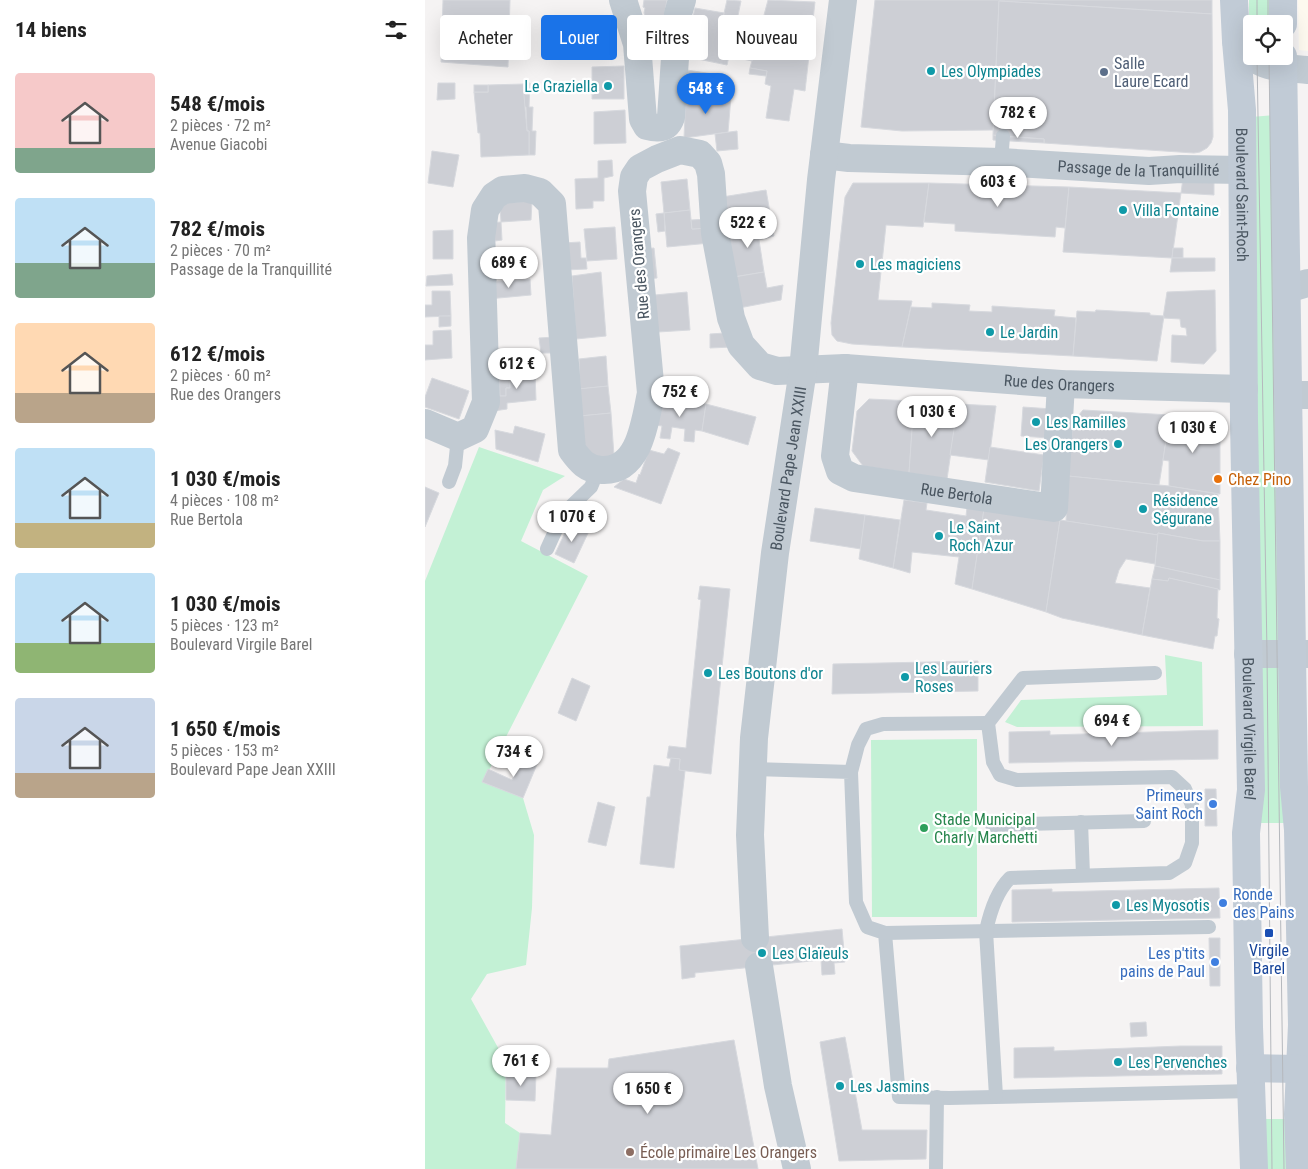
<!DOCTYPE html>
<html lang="fr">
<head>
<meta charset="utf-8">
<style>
  body { margin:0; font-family:"Roboto Condensed",sans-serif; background:#f2f2f2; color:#222; height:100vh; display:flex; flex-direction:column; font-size:19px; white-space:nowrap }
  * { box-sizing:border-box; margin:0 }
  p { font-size:16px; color:#767676 }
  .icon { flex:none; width:28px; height:28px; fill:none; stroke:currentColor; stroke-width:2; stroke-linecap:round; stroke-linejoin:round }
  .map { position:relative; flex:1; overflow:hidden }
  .side { display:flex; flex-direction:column; background:#fff; width:425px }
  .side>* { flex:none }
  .top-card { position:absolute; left:15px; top:15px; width:475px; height:45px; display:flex; gap:10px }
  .buttons { position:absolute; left:818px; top:15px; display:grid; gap:10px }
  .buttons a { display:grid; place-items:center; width:50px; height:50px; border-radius:5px; background:#fff; box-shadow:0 5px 20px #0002; font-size:25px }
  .price { position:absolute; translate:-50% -42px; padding:0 11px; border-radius:18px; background:#fff; color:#222; font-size:16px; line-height:32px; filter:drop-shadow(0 1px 2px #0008) }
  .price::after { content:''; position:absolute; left:50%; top:30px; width:15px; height:11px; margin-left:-8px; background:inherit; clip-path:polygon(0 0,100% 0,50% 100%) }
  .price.current { background:#1a73e8; color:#fff }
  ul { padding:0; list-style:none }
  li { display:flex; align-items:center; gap:15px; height:125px; padding:0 15px }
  li span { display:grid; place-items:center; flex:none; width:140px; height:100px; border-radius:5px; color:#555 }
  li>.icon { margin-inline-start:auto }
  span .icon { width:60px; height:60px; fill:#fffc; stroke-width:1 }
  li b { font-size:21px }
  h2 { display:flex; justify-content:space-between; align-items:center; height:60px; padding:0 15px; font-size:21px }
  .pill { padding:0 18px; border-radius:5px; background:#fff; box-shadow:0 5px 20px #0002; font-size:18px; line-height:45px }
  .pill.current { background:#1a73e8; color:#fff }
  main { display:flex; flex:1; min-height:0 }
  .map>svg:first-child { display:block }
</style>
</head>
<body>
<main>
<section class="side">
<h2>14 biens<svg class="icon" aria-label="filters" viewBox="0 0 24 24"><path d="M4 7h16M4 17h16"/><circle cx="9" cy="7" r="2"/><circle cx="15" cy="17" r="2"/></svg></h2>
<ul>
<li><span style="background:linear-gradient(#f6c9c9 75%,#7fa58c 0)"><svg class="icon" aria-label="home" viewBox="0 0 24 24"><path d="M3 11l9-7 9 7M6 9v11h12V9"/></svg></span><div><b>548 €/mois</b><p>2 pièces · 72 m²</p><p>Avenue Giacobi</p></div></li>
<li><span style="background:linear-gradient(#bfe0f5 65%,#7fa58c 0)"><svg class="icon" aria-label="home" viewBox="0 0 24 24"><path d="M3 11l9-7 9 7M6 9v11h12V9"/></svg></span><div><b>782 €/mois</b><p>2 pièces · 70 m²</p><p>Passage de la Tranquillité</p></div></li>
<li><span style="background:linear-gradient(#ffd9b3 70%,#b9a48a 0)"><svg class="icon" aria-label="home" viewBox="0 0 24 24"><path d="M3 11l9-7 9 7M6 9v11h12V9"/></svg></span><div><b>612 €/mois</b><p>2 pièces · 60 m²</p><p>Rue des Orangers</p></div></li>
<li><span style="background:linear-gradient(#bfe0f5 75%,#c2b280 0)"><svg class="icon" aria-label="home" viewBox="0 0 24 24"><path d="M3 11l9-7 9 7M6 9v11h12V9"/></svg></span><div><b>1 030 €/mois</b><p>4 pièces · 108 m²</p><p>Rue Bertola</p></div></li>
<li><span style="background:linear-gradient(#bfe0f5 70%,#8fb573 0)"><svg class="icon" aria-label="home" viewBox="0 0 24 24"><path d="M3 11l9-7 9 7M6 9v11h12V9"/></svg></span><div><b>1 030 €/mois</b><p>5 pièces · 123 m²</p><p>Boulevard Virgile Barel</p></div></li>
<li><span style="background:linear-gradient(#c9d6e8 75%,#b9a48a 0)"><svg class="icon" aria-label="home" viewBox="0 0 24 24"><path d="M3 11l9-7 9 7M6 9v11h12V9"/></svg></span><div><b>1 650 €/mois</b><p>5 pièces · 153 m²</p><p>Boulevard Pape Jean XXIII</p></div></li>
</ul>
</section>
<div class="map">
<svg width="883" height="1169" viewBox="0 0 883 1169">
  <rect width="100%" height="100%" fill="#f5f3f3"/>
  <path fill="#fdf9ef" d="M873,0h10v51l-9,-1z"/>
  <g fill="#c3f1d5">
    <path d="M824,0h24v24h-22v15h-2z"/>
    <path d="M849,115l10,708h-23l-10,-706z"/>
    <path d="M54,447l86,29 -22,14 -22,51 67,35 -105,206 40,16 11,37 -2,73 -6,57 -39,9 -16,25 35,63 -1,61 15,10 -4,36h-91v-588z"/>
    <path d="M740,655l37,7 1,64 -186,1 -12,-5 16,-22 146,-5z"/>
    <path d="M552,739v178h-105l-1,-177z"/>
    <path d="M838,1119h25l3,50h-26z"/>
  </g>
  <g fill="#cdcfd5" stroke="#d7d9de">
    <path d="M18,0h67l-2,67 -67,-5z"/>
    <path d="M219,0h23l-4,22 -16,-2 -3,-7 1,-5 -2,-1z"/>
    <path d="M302,0l14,1 -6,29 -14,-3z"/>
    <path d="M343,0l47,2 -10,89 -11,-2 -5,32 -23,-3 5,-32 -6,-2 2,-13 -17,-3z"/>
    <path d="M450,0h337v14l-213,-13 -6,129 -91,1 -41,-4z"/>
    <path d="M574,1l213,13 1,123 -2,6 -4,5 -7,4 -6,1 -150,-10v-4l-51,-4z"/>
    <path d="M270,8l29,5 -3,14 14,3 -8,35 -34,-7 -1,-37z"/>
    <path d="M308,43l23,5 -4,13 -23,-5z"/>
    <path d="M199,66v33h-32v-32z"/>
    <path d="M325,68l17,3 -1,5 -17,-2z"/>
    <path d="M262,70l38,6 7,7 -1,14 -45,-3z"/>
    <path d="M13,83h17v16l-18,1z"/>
    <path d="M105,83l-1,24h4l-1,24h4l-1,24h-6v-24h-2l-1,-24h-2l-1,-23z"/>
    <path d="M98,84l4,47h2v24l-48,2 -1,-24h-2l-4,-41h14v-7z"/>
    <rect x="49" y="85" width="14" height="7"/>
    <path d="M261,94l45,3 -3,35 -44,6z"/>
    <path d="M200,110l1,33 -32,1v-32z"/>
    <path d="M312,131l1,18 -21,2 -2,-17z"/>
    <path d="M568,135l4,1 47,3v4l-51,-3z"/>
    <path d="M7,151l27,4 -6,32 -25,-4z"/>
    <path d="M187,160l1,16 -9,2v23h-11v7l-17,1 -1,-30 23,-1v-17z"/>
    <path d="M758,178l31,1v16l-33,-2z"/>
    <path d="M262,179l3,31 -26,3 -3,-31z"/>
    <path d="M428,183h76l-6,44 -37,-2 -8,75 34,1 -10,46 -50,-3 -15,-3 -5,-6 -1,-12 14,-126z"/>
    <path d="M504,183l140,4 -4,41 -9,-1 -1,10 -100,-6v-7l-31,-2z"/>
    <path d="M644,187l112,6 -9,65 -109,-6z"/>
    <path d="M341,190l6,34 -45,7 -5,-34z"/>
    <path d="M107,201l-1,19 -30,2 -1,-15 3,-4z"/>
    <path d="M265,210l2,19 17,-1 1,15 -43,4 -3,-34z"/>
    <path d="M239,213l1,18 -7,1 -2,-18z"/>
    <path d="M283,219l1,9 -17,1 -1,-9z"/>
    <path d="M76,222l1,18 -7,1 1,41 -8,-59z"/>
    <path d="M347,224l2,12 -15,4 5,32 -30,5 -7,-46z"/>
    <path d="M190,227l2,32 -30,2 -3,-32z"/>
    <path d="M28,230v29h-20v-28z"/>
    <path d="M155,242l1,16h5l1,11 -22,1 -2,-27z"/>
    <path d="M229,248l3,30 -12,1 -2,-30z"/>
    <path d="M748,248h10v10h-11z"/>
    <path d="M747,258h43v13l-45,1z"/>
    <path d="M176,272l5,64 -30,3 -4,-63z"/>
    <path d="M339,272l3,16 16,-3 -2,15 -42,8 -5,-31z"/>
    <path d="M27,274l1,11 -27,1 1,-10z"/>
    <path d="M105,279l1,16 -43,4 -1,-17z"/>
    <path d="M790,290l1,61 -12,13 -33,-2 1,-27 15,1 -1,-8 -5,-1 -1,-8 -17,-1 4,-26z"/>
    <path d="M7,291h18l1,25 -26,1v-12h7z"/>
    <path d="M262,292l3,38 -32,2 -3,-37z"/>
    <path d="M507,303l38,2 -1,6 23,1v-6l63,4 -1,6 22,2 -3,38 -171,-9 9,-40 21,1z"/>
    <path d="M671,310l54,3v2l14,1 -7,45 -84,-5 4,-45 18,1z"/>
    <path d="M14,316h12v10l-12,1z"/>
    <path d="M26,330l1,28 -27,2v-15h8v-14z"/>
    <path d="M300,333l7,14 -22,1v-14z"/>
    <path d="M130,337l1,16h-15l-2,-15z"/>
    <path d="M181,356l2,30 -28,3 -1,-30z"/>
    <path d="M100,362v6l-15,2v18h-4v8h-6l-1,-31z"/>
    <path d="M100,364h9l1,9 -10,1z"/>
    <path d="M100,368v6l10,-1 1,27 -29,3v6l-13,2 -1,-15h13v-8h4v-18z"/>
    <path d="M7,378l37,13 -10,28 -34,-12v-10z"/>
    <path d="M183,386l3,27 -31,3 -2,-27z"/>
    <path d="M233,398l48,6 -4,27 -7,-1 -1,12 -10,-1 1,-12 -13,-2 -2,12 -10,-1 2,-12 -7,-1z"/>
    <path d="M444,399l45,2 -5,72 -46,-7 -11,-15 5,-40z"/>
    <path d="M489,401l44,3 -11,75 -38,-6z"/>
    <path d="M281,404l50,13 -8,28 -46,-14z"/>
    <path d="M533,404l38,2 -7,54 -39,-5z"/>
    <path d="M598,407l29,2 -3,29 -28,-2z"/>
    <path d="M658,410l87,5 -11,70 -91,-9 5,-54z"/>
    <path d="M186,413l3,43 -3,4 -26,-5 -5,-39z"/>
    <path d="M745,415l36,2 14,14v63l-51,-8v-25l-6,-1z"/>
    <path d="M90,426l30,8 -7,28 -42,-13 -1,-19 18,4z"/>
    <path d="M565,447l54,8 -5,36 -54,-9z"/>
    <path d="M243,448l12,5 -19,51 -47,-17 10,-8 12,4 3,-9 1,1 9,-25 15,4z"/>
    <path d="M643,476l101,10 49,8 2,47h-17l-45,-8v2l-92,-14z"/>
    <path d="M0,487l14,6 -14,34z"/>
    <path d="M479,500l23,3 -1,7 40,6 1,-9 17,2 -12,80 -17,-5 4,-27 -47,-5 -2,21 -17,-5z"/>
    <path d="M390,508l50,7 -4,34 -51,-8z"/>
    <path d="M559,509l76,11 -14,92 -74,-23z"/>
    <path d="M440,515l35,5 -7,48 -34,-9z"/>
    <path d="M635,520l98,15 -3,29 -29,-5 -7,11 -4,13 35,5 -8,47 -80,-17 -16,-6z"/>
    <path d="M145,522l19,9 -15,32 -19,-9z"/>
    <path d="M733,533l45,8h17v39l-65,-14z"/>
    <path d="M730,566l65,14v10l-51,-12 -1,3 -16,-2z"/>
    <path d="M744,578l49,11 -1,29 2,1 -2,17h-2l-2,13 -71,-14 10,-56 16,2z"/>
    <path d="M275,586l30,3 -19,185 -32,-4 1,-11 -13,-1 2,-12 17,2 15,-148 -3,-1z"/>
    <path d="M553,661v30l-146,3 1,-30z"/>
    <path d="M147,678l18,8 -14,35 -18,-8z"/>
    <path d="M793,730v29l-209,4v-31l41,-1v4z"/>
    <path d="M98,755l15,7 -15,36 -41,-16 6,-13 24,11z"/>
    <path d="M246,758l9,1 -1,11 6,1 -11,97 -34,-4 7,-67h3l4,-32 15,2z"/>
    <path d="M780,789h11l1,37h-12z"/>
    <path d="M173,802l17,5 -9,39 -18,-4z"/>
    <path d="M794,888l1,30 -208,4v-32l40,-1v3z"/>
    <path d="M417,929l3,33 -11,1 1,11 -13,1 -1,-15 -126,13v4l-13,2 -2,-33z"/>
    <path d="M784,938h11v48h-10z"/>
    <path d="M721,1022l1,14 -16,1 -1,-14z"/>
    <path d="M420,1037l17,93h65l-1,29 -87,2 -19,-119z"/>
    <path d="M309,1040l24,129h-242l4,-36 31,2 6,-67h51l1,-9z"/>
    <path d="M756,1046h41v28l-208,4v-30l40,-1v4z"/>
    <path d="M81,1062h31l-1,11h-30z"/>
    <path d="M81,1073h30l-1,28 -29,-1z"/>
  </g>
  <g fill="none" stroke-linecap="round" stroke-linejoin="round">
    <g stroke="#c1cad2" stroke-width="14">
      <path d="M576,162l2,-26"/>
      <path d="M24,482l6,-16 3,-29"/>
      <path d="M122,549l16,-35 28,-27 7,-17"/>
      <path d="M326,769l100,3 5,130 11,25 18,6 14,164 50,1 303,-7"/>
      <path d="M426,772l7,-27 8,-16 17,-5 105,-1"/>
      <path d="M656,822l2,53"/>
      <path d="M567,825l152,-4"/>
      <path d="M460,933l324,-6"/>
      <path d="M571,1096l-10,-165c4,-19 10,-39 24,-53l159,-5 16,-10 7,-20v-38l-7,-16 -13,-12 -155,3 -17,-5 -7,-13 -5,-39 35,-45 132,-5"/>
      <path d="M511,1169l1,-72"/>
    </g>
    <g stroke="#c1cad2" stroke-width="28">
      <path d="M198,0l14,44 6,75 4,7c12,3 20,3 24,-9l7,-103 4,-14"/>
      <path d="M811,41c23,28 38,26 72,29"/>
      <path id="s1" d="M399,155l25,3 152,4 148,9 31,-2 62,1"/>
      <path d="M862,289l21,-6"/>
      <path id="s2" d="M420,368l-10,88 5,15 14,7 200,30 7,-124"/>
      <path d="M864,395h19"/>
      <path id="s3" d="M0,423l33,14 17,-8 11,-27 -5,-164 4,-28 9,-14 9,-6 22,-2 15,4 12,12 20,246c8,11 15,20 30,20 38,2 43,-49 49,-77l-19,-202 2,-14 6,-9 17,-9 23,-9 20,4 8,9 3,11 4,59 16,85 10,27 19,21 17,5 68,-3 216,16 183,5"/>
      <path d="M823,654h60"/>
      <path id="s4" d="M330,938l-5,-103 4,-97 21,-185 28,-183 18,-190 22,-180"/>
      <path d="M334,966l19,120 19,83"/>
    </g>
    <g stroke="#c1cbd6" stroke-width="28">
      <path id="s5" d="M809,0l2,41 6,69 2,311 7,369 -5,43 3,194 5,142"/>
      <path d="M858,0v24"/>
      <path d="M858,56l11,731 4,43 4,195 -4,89 2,55"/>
      <path d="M825,1068l50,1"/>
    </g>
    <g stroke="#b5b8bd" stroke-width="1">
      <path d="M832,0v24"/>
      <path d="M843,0v24"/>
      <path d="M832,56l10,597 5,516"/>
      <path d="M844,56l15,1113"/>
    </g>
  </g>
  <g fill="#0f9aa8" stroke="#fff" stroke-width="2">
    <circle cx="506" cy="71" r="5"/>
    <circle cx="183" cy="86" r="5"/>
    <circle cx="698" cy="210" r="5"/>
    <circle cx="435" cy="264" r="5"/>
    <circle cx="565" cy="332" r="5"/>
    <circle cx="611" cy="422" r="5"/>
    <circle cx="693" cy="444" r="5"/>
    <circle cx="718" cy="509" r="5"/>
    <circle cx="514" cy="536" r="5"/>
    <circle cx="283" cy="673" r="5"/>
    <circle cx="480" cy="677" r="5"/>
    <circle cx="691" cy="905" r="5"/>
    <circle cx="337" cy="953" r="5"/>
    <circle cx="693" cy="1062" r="5"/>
    <circle cx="415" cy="1086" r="5"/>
  </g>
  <circle fill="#5c6f8a" stroke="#fff" stroke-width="2" cx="679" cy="72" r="5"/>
  <circle fill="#e8710a" stroke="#fff" stroke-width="2" cx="793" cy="479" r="5"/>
  <g fill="#3f7fe0" stroke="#fff" stroke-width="2">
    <circle cx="788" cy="804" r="5"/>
    <circle cx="798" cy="903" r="5"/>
    <circle cx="790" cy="962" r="5"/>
  </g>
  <circle fill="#2e9e5b" stroke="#fff" stroke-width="2" cx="499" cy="828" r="5"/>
  <rect fill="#1a4fb4" stroke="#fff" stroke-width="2" x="839" y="928" width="10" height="10" rx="2.5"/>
  <circle fill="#8d6e63" stroke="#fff" stroke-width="2" cx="205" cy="1152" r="5"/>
  <g text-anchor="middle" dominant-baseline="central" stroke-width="4.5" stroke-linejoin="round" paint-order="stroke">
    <g font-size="16" fill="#4e5e75" stroke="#fff" text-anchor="start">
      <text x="689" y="63">Salle<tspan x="689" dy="18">Laure Ecard</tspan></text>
    </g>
    <g font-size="16" fill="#0d838f" stroke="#fff" text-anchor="start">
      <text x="516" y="71">Les Olympiades</text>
      <text x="173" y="86" text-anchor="end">Le Graziella</text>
      <text x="708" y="210">Villa Fontaine</text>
      <text x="445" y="264">Les magiciens</text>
      <text x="575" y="332">Le Jardin</text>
      <text x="621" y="422">Les Ramilles</text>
      <text x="683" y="444" text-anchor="end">Les Orangers</text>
      <text x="728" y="500">Résidence<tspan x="728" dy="18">Ségurane</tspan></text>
      <text x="524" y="527">Le Saint<tspan x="524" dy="18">Roch Azur</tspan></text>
      <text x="490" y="668">Les Lauriers<tspan x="490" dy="18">Roses</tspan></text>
      <text x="293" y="673">Les Boutons d'or</text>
      <text x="701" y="905">Les Myosotis</text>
      <text x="347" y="953">Les Glaïeuls</text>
      <text x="703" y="1062">Les Pervenches</text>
      <text x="425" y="1086">Les Jasmins</text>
    </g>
    <g font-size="16" fill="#4a5661" stroke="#fff">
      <text stroke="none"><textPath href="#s1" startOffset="315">Passage de la Tranquillité</textPath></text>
      <text stroke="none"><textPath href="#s5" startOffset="195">Boulevard Saint-Roch</textPath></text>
      <text transform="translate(214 264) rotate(-95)">Rue des Orangers</text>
      <text stroke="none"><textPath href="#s3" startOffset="1562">Rue des Orangers</textPath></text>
      <text stroke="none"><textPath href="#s4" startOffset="472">Boulevard Pape Jean XXIII</textPath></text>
      <text stroke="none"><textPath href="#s2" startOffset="224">Rue Bertola</textPath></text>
      <text stroke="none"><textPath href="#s5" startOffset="729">Boulevard Virgile Barel</textPath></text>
    </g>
    <g font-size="16" fill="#c56008" stroke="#fff" text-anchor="start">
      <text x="803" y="479">Chez Pino</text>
    </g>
    <g font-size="16" fill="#366cbe" stroke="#fff" text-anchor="end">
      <text x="778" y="795">Primeurs<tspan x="778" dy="18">Saint Roch</tspan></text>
      <text x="808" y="894" text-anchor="start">Ronde<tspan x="808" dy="18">des Pains</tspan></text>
      <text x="780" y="953">Les p'tits<tspan x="780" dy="18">pains de Paul</tspan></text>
    </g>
    <g font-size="16" fill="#27864d" stroke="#fff" text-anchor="start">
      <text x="509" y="819">Stade Municipal<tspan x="509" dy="18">Charly Marchetti</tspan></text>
    </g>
    <g font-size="16" fill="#164399" stroke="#fff">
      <text x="844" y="950">Virgile<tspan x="844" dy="18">Barel</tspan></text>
    </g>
    <g font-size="16" fill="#785e54" stroke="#fff" text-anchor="start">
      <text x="215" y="1152">École primaire Les Orangers</text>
    </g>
  </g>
</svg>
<div class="buttons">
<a><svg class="icon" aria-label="locate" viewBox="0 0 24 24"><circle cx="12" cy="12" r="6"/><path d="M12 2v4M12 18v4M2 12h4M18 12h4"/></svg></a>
</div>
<b class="price current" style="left:281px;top:115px">548 €</b>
<b class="price" style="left:593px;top:139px">782 €</b>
<b class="price" style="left:573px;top:208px">603 €</b>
<b class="price" style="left:323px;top:249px">522 €</b>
<b class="price" style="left:84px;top:289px">689 €</b>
<b class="price" style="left:92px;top:390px">612 €</b>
<b class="price" style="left:255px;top:418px">752 €</b>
<b class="price" style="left:507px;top:438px">1 030 €</b>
<b class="price" style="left:768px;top:454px">1 030 €</b>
<b class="price" style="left:147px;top:543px">1 070 €</b>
<b class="price" style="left:687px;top:747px">694 €</b>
<b class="price" style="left:89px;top:778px">734 €</b>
<b class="price" style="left:96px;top:1087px">761 €</b>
<b class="price" style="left:223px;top:1115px">1 650 €</b>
<div class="top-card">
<a class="pill">Acheter</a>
<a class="pill current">Louer</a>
<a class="pill">Filtres</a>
<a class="pill">Nouveau</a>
</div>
</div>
</main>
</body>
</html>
